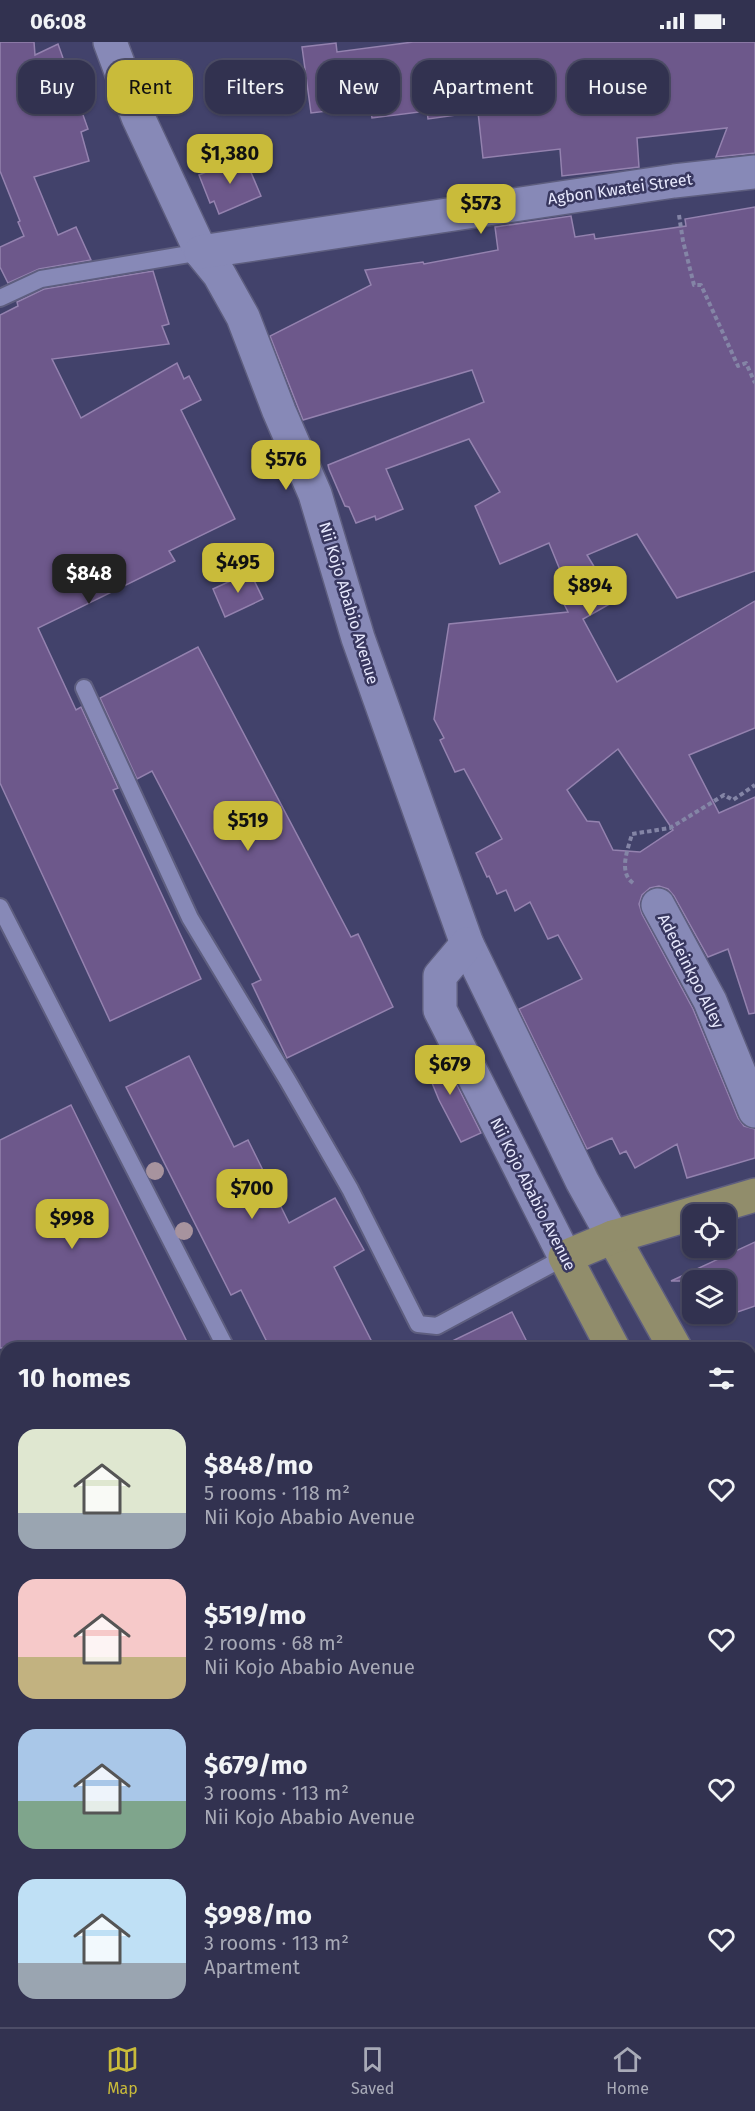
<!DOCTYPE html>
<html lang="en">
<head>
<meta charset="utf-8">
<style>
  body { margin:0; font-family:"Fira Sans",sans-serif; background:#3a3a57; color:#f1f3f6; height:100vh; display:flex; flex-direction:column; font-size:22px; white-space:nowrap }
  * { box-sizing:border-box; margin:0 }
  p { font-size:20px; color:#a8aab7 }
  .icon { flex:none; width:33px; height:33px; fill:none; stroke:currentColor; stroke-width:2; stroke-linecap:round; stroke-linejoin:round }
  .map { position:relative; flex:1; overflow:hidden }
  .side { position:absolute; left:0px; top:1300px; width:756px; height:686px; display:flex; flex-direction:column; background:#323250; border-radius:18px 18px 0 0; box-shadow:0 2px 4px #0004,0 0 0 2px #4d4d67 }
  .side>* { flex:none }
  .guide { position:absolute; left:18px; top:18px; width:720px; height:54px; display:flex; gap:12px }
  .fabs { position:absolute; left:682px; top:1162px; display:grid; gap:12px }
  .fabs a { display:grid; place-items:center; width:54px; height:54px; border-radius:12px; background:#323250; box-shadow:0 2px 4px #0004,0 0 0 2px #4d4d67; font-size:30px }
  .price { position:absolute; translate:-50% -51px; padding:0 14px; border-radius:12px; background:#c9bb3a; color:#111; font-size:20px; line-height:39px; filter:drop-shadow(0 2px 3px #0008) }
  .price::after { content:''; position:absolute; left:50%; top:36px; width:18px; height:14px; margin-left:-9px; background:inherit; clip-path:polygon(0 0,100% 0,50% 100%) }
  .price.selected { background:#222; color:#fff }
  ul { padding:0; list-style:none }
  li { display:flex; align-items:center; gap:18px; height:150px; padding:0 18px }
  li span { display:grid; place-items:center; flex:none; width:168px; height:120px; border-radius:18px; color:#555 }
  li>.icon { margin-inline-start:auto }
  span .icon { width:72px; height:72px; fill:#fffc; stroke-width:1 }
  li b { font-size:26px }
  h2 { display:flex; justify-content:space-between; align-items:center; height:72px; padding:0 18px; font-size:26px }
  .pill { padding:0 21px; border-radius:18px; background:#323250; box-shadow:0 2px 4px #0004,0 0 0 2px #4d4d67; font-size:21px; line-height:54px }
  .pill.selected { background:#c9bb3a; color:#111 }
  .status { display:flex; justify-content:space-between; align-items:center; height:42px; padding:0 30px; background:#323250; direction:ltr }
  .status svg { height:16px; fill:currentColor }
  .tab-bar { display:flex; justify-content:space-around; align-items:center; height:84px; border-top:2px solid #4d4d67; background:#323250; font-size:16px; color:#a8aab7 }
  .tab-bar a { display:grid; justify-items:center; gap:3px }
  .tab-bar .selected { color:#c9bb3a }
  .map>svg:first-child { display:block }
</style>
</head>
<body>
<div class="status"><b>06:08</b><svg viewBox="0 0 49 12"><path d="M0 12V9h3v3zM5 12V6h3v6zM10 12V3h3v9zM15 12V0h3v12zM26 1h20v11H26zM47 4h2v5h-2z"/></svg></div>
<div class="map">
<svg width="755" height="1985" viewBox="0 0 755 1985">
  <rect width="100%" height="100%" fill="#42426b"/>
  <g fill="#a86e57">
    <path d="M0,1371l6,12v170l-2,9 2,10v184l-6,-10z"/>
    <path d="M109,1980h98l-2,5h-90z"/>
  </g>
  <path fill="#1e6d84" d="M0,1703l6,23v254h44v5h-50z"/>
  <g fill="#6d588b" stroke="#9482af" stroke-width="1.5" fill-rule="evenodd">
    <path d="M0,0h34l1,13 23,-11 30,85 -7,3 8,29 -55,16 24,58 18,-8 15,33 -52,9 -31,14 -8,-16v-20l24,-11 -6,-14 2,-1 -20,-50z"/>
    <path d="M413,0h342v111l-39,4 11,-29 -90,10 2,29 -77,9 -2,-27 -77,9 -5,-46 -50,7 -1,-8 -55,7 -2,-12 -59,7 -9,-66 34,-4 1,9z"/>
    <path d="M244,114l17,40 -42,18 -5,-13 -4,2 -11,-28z"/>
    <path d="M755,165v364l-78,27 -40,-64 -50,21 28,46 -32,18 34,63 138,-81v127l-66,27 30,58 36,-16v216l-6,1 -21,-65 -20,8 -34,-61 -6,-7 -9,-3 -9,2 -8,7 -3,9 3,10 51,95 45,109 6,8 11,3v29l-68,20 -10,-34 -42,24 -9,-17 -6,3 -8,-16 -25,11 -68,-140 63,-30 -24,-44 -10,4 -18,-37 -15,9 -9,-21 -9,4 -8,-18 -2,1 -11,-24 26,-14 -38,-70 -9,3 -15,-32 4,-2 -10,-19 15,-95 119,-12 -8,-16 9,-4 -20,-49 -49,21 -25,-58 25,-14 -31,-53 -83,30 17,40 -27,11 -1,-4 -19,7 -7,-16 -4,-1 -16,-37 -1,-4 156,-63 -12,-32 -169,50 -33,-84 101,-51 -6,-15 58,-8 1,2 74,-14 -3,-23 76,-11 4,21 19,-3 1,5 91,-13 -1,-7zM618,707l55,81 -33,22 -27,-2 -14,-28 -12,-1 -20,-31z"/>
    <path d="M153,229l16,53 -7,2 7,18 -117,15 29,59 96,-55 7,16 5,-3 12,24 -20,10 54,109 -66,32 6,10 -137,67 38,82 5,-3 37,81 -5,2 88,189 -91,42 -110,-238v-468l18,-9 -1,-4 27,-13z"/>
    <path d="M250,530l13,27 -38,18 -12,-28z"/>
    <path d="M198,605l153,290 7,-3 35,73 -106,51 -35,-74 9,-4 -109,-209 -15,8 -37,-81z"/>
    <path d="M438,1005l43,86 -20,9 -22,-42 -18,-44z"/>
    <path d="M189,1014l45,91 14,-7 41,83 46,-25 29,52 -30,17 41,81h-105l-29,-58 -10,5 -105,-208z"/>
    <path d="M71,1063l119,243h-190v-208z"/>
    <path d="M755,1200v64l-29,10v-35h-55z"/>
    <path d="M512,1270l18,36h-92z"/>
  </g>
  <g fill="none" stroke-linecap="round" stroke-linejoin="round">
    <g stroke="#5e5e7f" stroke-width="20">
      <g id="service">
        <path d="M0,256l41,-19 160,-27"/>
        <path d="M84,646l106,230 98,163 62,108 68,135 19,2 128,-69"/>
        <path d="M0,865l226,441"/>
        <path d="M553,1980l2,5"/>
      </g>
    </g>
    <g stroke="#5e5e7f" stroke-width="36">
      <g id="minor">
        <path d="M110,0l28,75 63,135 18,22 24,43 36,94 36,83 43,144 109,306 115,237 31,56"/>
        <path d="M201,210l473,-71 81,-9"/>
        <path d="M658,863l52,96 45,110"/>
        <path d="M467,902l-27,32v34l125,247"/>
      </g>
    </g>
    <g stroke="#5e5e7f" stroke-width="36">
      <g id="primary">
        <path d="M613,1195l62,111"/>
        <path d="M613,1306l-48,-91 48,-20 142,-42"/>
        <path d="M750,1442l5,9"/>
        <path d="M750,1568l5,10"/>
      </g>
    </g>
    <g stroke="#8485a6" stroke-width="4" stroke-dasharray="4.5 3" stroke-linecap="butt">
      <path d="M679,173l4,26 11,44h7l37,81 8,-3 9,20"/>
      <path d="M633,841c-15,-11 -5,-34 -1,-49l38,-6 54,-33 9,5 22,-15"/>
    </g>
    <use href="#service" stroke="#8789b7" stroke-width="16"/>
    <use href="#minor" stroke="#8789b7" stroke-width="33"/>
    <use href="#primary" stroke="#918d6b" stroke-width="33"/>
  </g>
  <g fill="#a7939e">
    <circle cx="155" cy="1129" r="9"/>
    <circle cx="184" cy="1189" r="9"/>
  </g>
  <g text-anchor="middle" dominant-baseline="central" stroke-width="5" stroke-linejoin="round" paint-order="stroke">
    <g font-size="16" fill="#e8e9fe" stroke="#38375f">
      <text transform="translate(620 147) rotate(-8)">Agbon Kwatei Street</text>
      <text transform="translate(349 561) rotate(73)">Nii Kojo Ababio Avenue</text>
      <text transform="translate(691 929) rotate(63)">Adedeinkpo Alley</text>
      <text transform="translate(533 1152) rotate(63)">Nii Kojo Ababio Avenue</text>
    </g>
  </g>
</svg>
<div class="fabs">
<a><svg class="icon" aria-label="locate" viewBox="0 0 24 24"><circle cx="12" cy="12" r="6"/><path d="M12 2v4M12 18v4M2 12h4M18 12h4"/></svg></a>
<a><svg class="icon" aria-label="layers" viewBox="0 0 24 24"><path d="M12 4l9 5-9 5-9-5zM3 14l9 5 9-5"/></svg></a>
</div>
<b class="price" style="left:230px;top:143px">$1,380</b>
<b class="price" style="left:481px;top:193px">$573</b>
<b class="price" style="left:286px;top:449px">$576</b>
<b class="price" style="left:238px;top:552px">$495</b>
<b class="price selected" style="left:89px;top:563px">$848</b>
<b class="price" style="left:590px;top:575px">$894</b>
<b class="price" style="left:248px;top:810px">$519</b>
<b class="price" style="left:450px;top:1054px">$679</b>
<b class="price" style="left:252px;top:1178px">$700</b>
<b class="price" style="left:72px;top:1208px">$998</b>
<div class="guide">
<a class="pill">Buy</a>
<a class="pill selected">Rent</a>
<a class="pill">Filters</a>
<a class="pill">New</a>
<a class="pill">Apartment</a>
<a class="pill">House</a>
</div>
<section class="side">
<h2>10 homes<svg class="icon" aria-label="filters" viewBox="0 0 24 24"><path d="M4 7h16M4 17h16"/><circle cx="9" cy="7" r="2"/><circle cx="15" cy="17" r="2"/></svg></h2>
<ul>
<li><span style="background:linear-gradient(#dfe7d0 70%,#9aa5b1 0)"><svg class="icon" aria-label="home" viewBox="0 0 24 24"><path d="M3 11l9-7 9 7M6 9v11h12V9"/></svg></span><div><b>$848/mo</b><p>5 rooms · 118 m²</p><p>Nii Kojo Ababio Avenue</p></div><svg class="icon" aria-label="heart" viewBox="0 0 24 24"><path d="M12 20l-8-8c-3-5 5-10 8-4 3-6 11-1 8 4z"/></svg></li>
<li><span style="background:linear-gradient(#f6c9c9 65%,#c2b280 0)"><svg class="icon" aria-label="home" viewBox="0 0 24 24"><path d="M3 11l9-7 9 7M6 9v11h12V9"/></svg></span><div><b>$519/mo</b><p>2 rooms · 68 m²</p><p>Nii Kojo Ababio Avenue</p></div><svg class="icon" aria-label="heart" viewBox="0 0 24 24"><path d="M12 20l-8-8c-3-5 5-10 8-4 3-6 11-1 8 4z"/></svg></li>
<li><span style="background:linear-gradient(#a9c7e8 60%,#7fa58c 0)"><svg class="icon" aria-label="home" viewBox="0 0 24 24"><path d="M3 11l9-7 9 7M6 9v11h12V9"/></svg></span><div><b>$679/mo</b><p>3 rooms · 113 m²</p><p>Nii Kojo Ababio Avenue</p></div><svg class="icon" aria-label="heart" viewBox="0 0 24 24"><path d="M12 20l-8-8c-3-5 5-10 8-4 3-6 11-1 8 4z"/></svg></li>
<li><span style="background:linear-gradient(#bfe0f5 70%,#9aa5b1 0)"><svg class="icon" aria-label="home" viewBox="0 0 24 24"><path d="M3 11l9-7 9 7M6 9v11h12V9"/></svg></span><div><b>$998/mo</b><p>3 rooms · 113 m²</p><p>Apartment</p></div><svg class="icon" aria-label="heart" viewBox="0 0 24 24"><path d="M12 20l-8-8c-3-5 5-10 8-4 3-6 11-1 8 4z"/></svg></li>
</ul>
</section>
</div>
<nav class="tab-bar">
<a class="selected"><svg class="icon" aria-label="map" viewBox="0 0 24 24"><path d="M3 6l6-2 6 2 6-2v14l-6 2-6-2-6 2zM9 4v14M15 6v14"/></svg>Map</a>
<a><svg class="icon" aria-label="saved" viewBox="0 0 24 24"><path d="M7 4h10v16l-5-4-5 4z"/></svg>Saved</a>
<a><svg class="icon" aria-label="home" viewBox="0 0 24 24"><path d="M3 11l9-7 9 7M6 9v11h12V9"/></svg>Home</a>
</nav>
</body>
</html>
